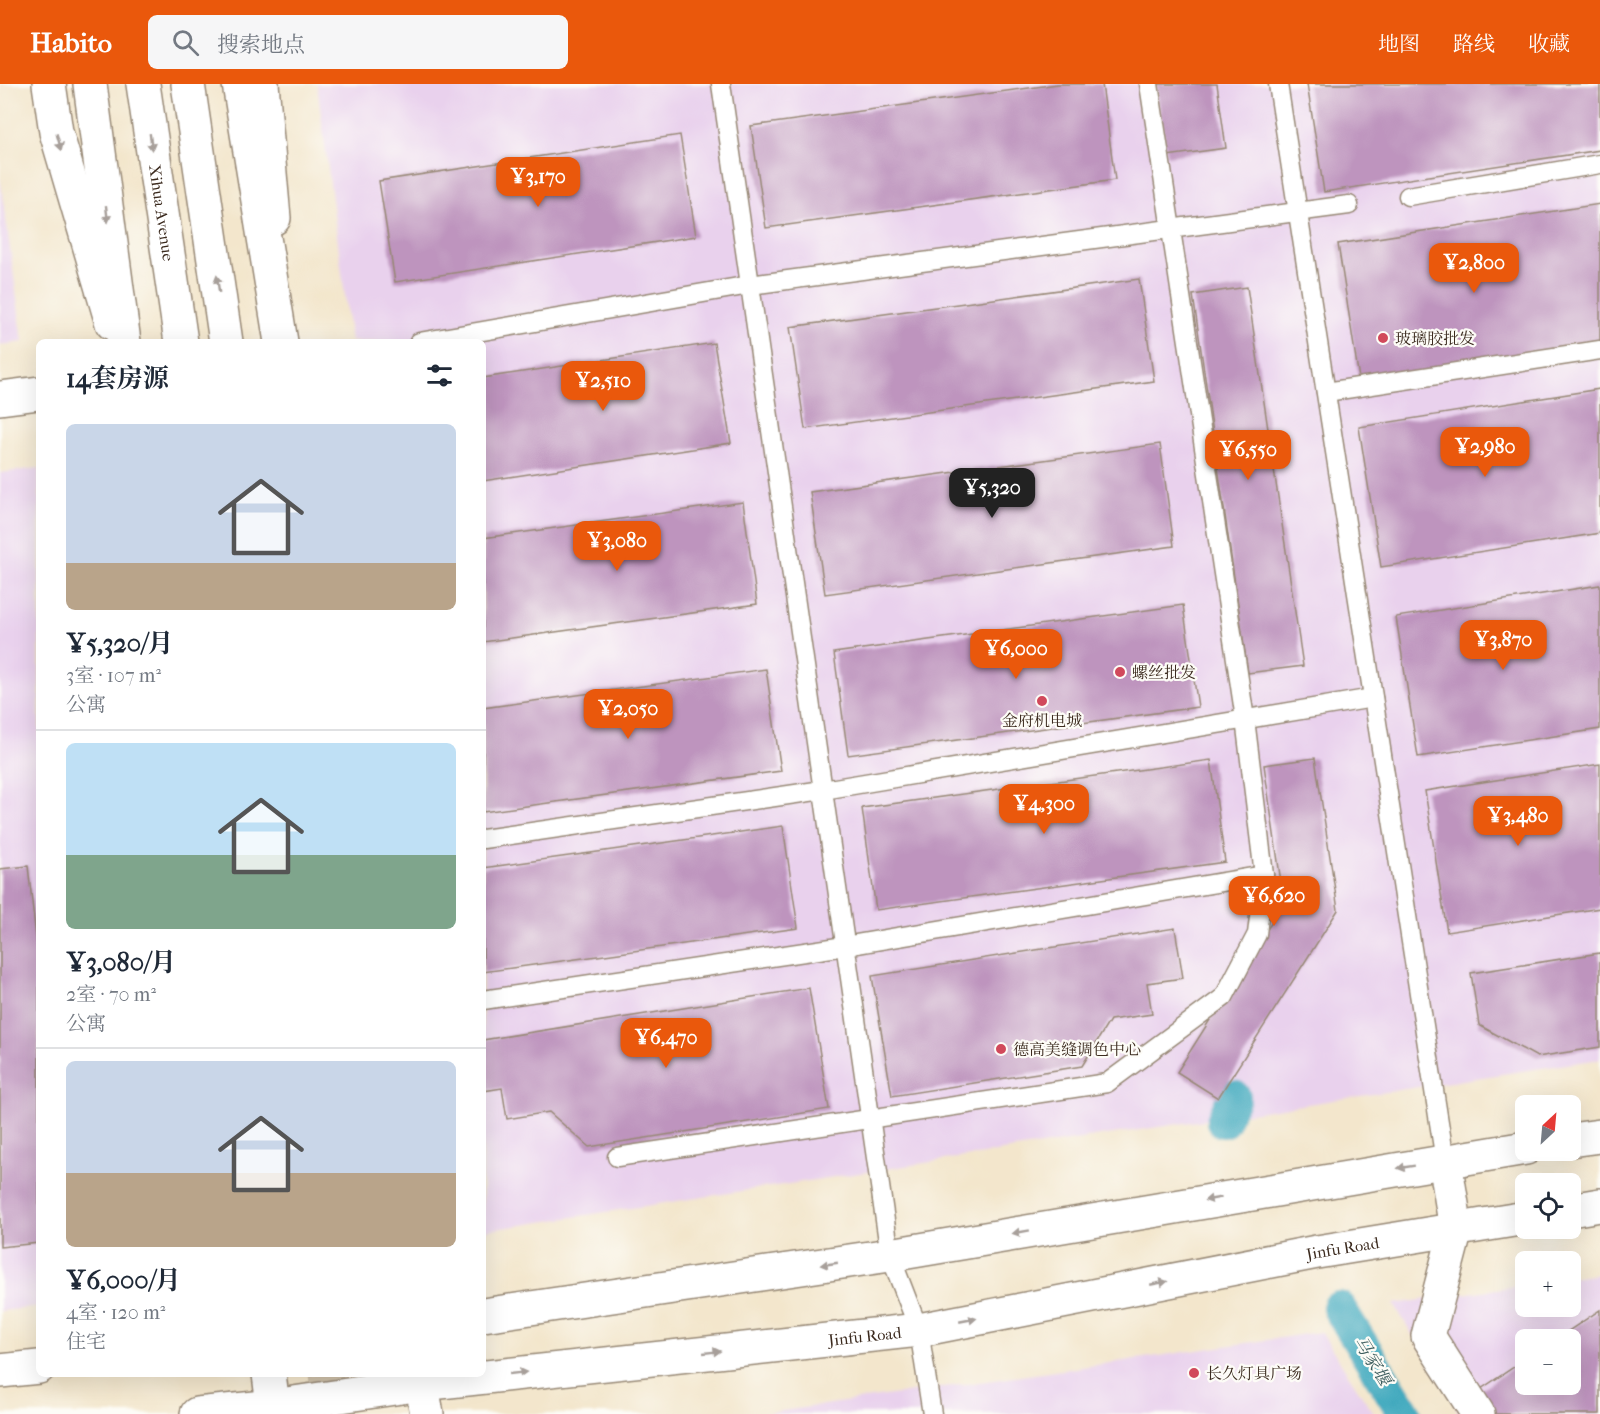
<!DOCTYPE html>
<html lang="zh">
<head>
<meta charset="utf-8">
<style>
  body { margin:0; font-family:"IM FELL French Canon","Noto Serif SC",serif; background:#f6f6f7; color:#1f2937; height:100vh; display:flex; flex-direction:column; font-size:22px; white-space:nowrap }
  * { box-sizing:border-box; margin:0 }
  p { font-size:20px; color:#747a83 }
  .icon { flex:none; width:33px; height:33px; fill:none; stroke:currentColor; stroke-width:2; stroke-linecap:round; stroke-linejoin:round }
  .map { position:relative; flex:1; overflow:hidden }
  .drawer { position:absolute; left:36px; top:255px; width:450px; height:1038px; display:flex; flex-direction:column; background:#fff; border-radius:9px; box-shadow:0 6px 24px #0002 }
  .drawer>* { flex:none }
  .needle { width:39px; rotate:26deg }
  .tools { position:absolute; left:1515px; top:1011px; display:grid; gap:12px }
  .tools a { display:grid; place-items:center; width:66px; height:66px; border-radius:9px; background:#fff; box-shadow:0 6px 24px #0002; font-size:30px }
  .price { position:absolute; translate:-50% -51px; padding:0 14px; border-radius:12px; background:#ea580c; color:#fff; font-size:20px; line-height:39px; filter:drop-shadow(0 2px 3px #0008) }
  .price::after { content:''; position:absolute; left:50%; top:36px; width:18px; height:14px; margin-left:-9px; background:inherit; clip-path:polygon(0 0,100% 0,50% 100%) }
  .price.current { background:#222; color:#fff }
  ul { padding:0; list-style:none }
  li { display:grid; align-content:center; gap:12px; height:318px; padding:0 30px }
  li+li { border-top:2px solid #e0e1e3 }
  li span { display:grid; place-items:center; height:186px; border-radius:9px; color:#555 }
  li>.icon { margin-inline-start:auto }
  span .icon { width:108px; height:108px; fill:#fffc; stroke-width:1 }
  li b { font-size:26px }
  h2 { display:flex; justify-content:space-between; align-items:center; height:72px; padding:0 30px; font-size:26px }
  header { display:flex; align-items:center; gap:36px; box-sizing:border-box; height:84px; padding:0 30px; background:#ea580c; color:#fff }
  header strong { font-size:28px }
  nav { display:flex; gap:33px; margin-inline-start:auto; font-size:21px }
  .search { width:420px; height:54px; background:#f6f6f7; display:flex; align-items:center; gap:15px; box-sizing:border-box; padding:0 21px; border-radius:9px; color:#747a83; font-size:22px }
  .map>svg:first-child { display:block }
</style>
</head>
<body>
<header>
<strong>Habito</strong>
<div class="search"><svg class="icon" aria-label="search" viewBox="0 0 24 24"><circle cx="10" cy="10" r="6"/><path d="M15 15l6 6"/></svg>搜索地点</div>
<nav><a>地图</a><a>路线</a><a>收藏</a></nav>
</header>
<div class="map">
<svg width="1600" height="1330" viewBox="0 0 1600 1330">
  <rect width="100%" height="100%" fill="#fdfcf7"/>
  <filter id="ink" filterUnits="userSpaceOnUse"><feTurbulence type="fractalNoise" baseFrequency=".0167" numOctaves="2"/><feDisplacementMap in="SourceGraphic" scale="12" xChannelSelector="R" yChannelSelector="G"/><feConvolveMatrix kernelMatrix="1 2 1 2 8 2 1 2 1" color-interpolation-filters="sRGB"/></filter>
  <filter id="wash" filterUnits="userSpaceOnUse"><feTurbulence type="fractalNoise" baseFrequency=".008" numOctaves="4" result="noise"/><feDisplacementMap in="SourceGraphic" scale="24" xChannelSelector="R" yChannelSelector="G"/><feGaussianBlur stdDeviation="1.35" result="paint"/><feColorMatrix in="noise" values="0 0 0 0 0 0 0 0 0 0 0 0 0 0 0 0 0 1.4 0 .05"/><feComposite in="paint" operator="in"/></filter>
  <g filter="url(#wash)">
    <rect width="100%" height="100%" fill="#f3e6cc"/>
    <g fill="#e9d1ed" fill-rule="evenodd">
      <path d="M317,0h1283v975l-1117,172v-889h-132z"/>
      <path d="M0,93l23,165 -23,3z"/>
      <path d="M39,384v839l-39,4v-838z"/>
      <path d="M1600,1190v140h-140l-66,-110 131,-19 1,21h44l1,-28zM1526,1256h44v44h-44z"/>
      <path d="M1321,1248l53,82h-612z"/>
    </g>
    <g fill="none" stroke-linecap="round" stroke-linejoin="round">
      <g stroke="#3fa9be" stroke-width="34">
        <path d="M1223,1037l11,-24"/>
        <path d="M1339,1224l66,106"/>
      </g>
    </g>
    <g id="blocks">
      <g fill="#be94be">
        <path d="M1058,0h44l13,96 -349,48 -15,-102z"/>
        <path d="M1156,0h61l9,64 -59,8z"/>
        <path d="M1307,0h293v66l-276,42z"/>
        <path d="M680,51l16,101 -301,46 -16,-101z"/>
        <path d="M1600,120v144l-240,37 -22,-141z"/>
        <path d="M1139,195l15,102 -349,48 -15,-102z"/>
        <path d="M1247,203l56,379 -55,7 -55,-378z"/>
        <path d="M714,259l17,100 -248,38v-103z"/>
        <path d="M1600,305v144l-219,34 -22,-140z"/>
        <path d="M1160,360l14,102 -349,48 -15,-102z"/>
        <path d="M743,418l14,102 -274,38v-104z"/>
        <path d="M1600,501v144l-182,28 -22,-140z"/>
        <path d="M1183,521l15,102 -350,48 -14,-102z"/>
        <path d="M766,585l15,102 -298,41v-104z"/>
        <path d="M1315,674l23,152 -120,188 -41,-26 107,-169 -20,-138z"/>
        <path d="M1211,676l14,102 -349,48 -14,-102z"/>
        <path d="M1600,680v144l-153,24 -22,-141z"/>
        <path d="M783,742l15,102 -315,44v-104z"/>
        <path d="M28,782l11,98v279l-39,4v-378z"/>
        <path d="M1175,844l8,50 -36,5 5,31 -42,6 -28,46 -190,30 -20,-120z"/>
        <path d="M1600,869v94l-63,10 -58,-32 -8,-52z"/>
        <path d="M809,904l20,121 -240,38 -40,-35 -42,7 -5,-31 -19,3v-51z"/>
        <path d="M1600,1226v104h-120l-11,-17 57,-38v25h44v-44h-15z"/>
      </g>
    </g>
  </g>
  <g filter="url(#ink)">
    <use href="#blocks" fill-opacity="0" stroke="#978875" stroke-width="1.5"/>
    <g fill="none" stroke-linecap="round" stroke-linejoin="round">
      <g stroke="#cec0a9" stroke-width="33" stroke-dasharray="33 16" stroke-linecap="butt">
        <path d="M326,1290l5,40"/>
        <path d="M371,1290l5,40"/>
      </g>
      <g stroke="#978875" stroke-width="21">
        <g id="lane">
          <path d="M721,0l169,1171 29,75 13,84"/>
          <path d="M1278,0l167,1077"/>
          <path d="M1408,112l192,-32"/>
          <path d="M419,258l331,-57 599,-80"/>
          <path d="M1326,308l274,-42"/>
          <path d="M483,755l340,-49 550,-92"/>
          <path d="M483,916l362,-54 419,-71"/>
          <path d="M617,1073l490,-74 117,-86 33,-63 7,-59 -19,-156 -96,-635"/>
        </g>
      </g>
      <g stroke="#978875" stroke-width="36">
        <g id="street">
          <path d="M0,314l39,-5"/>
          <path d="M1445,1077l11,68 -28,107 50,78"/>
        </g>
      </g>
      <g stroke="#978875" stroke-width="36">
        <g id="secondary">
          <path d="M49,0l7,48 56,191"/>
          <path d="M262,0l12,134"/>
          <path d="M0,1287l39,-4"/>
          <path d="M197,1330l76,-8"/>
        </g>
      </g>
      <g stroke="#978875" stroke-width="36">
        <g id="primary">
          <path d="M1570,1056l30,-4"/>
          <path d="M1570,1126l30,-5"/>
          <path d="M483,1231l407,-60 636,-107"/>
          <path d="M269,1290l5,40"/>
          <path d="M420,1290l7,40"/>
          <path id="s1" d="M273,1322l149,-22 497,-54 398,-78 209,-34"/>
        </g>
      </g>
      <g stroke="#978875" stroke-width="36">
        <g id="highway">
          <path d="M90,0l34,258"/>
          <path id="s2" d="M143,0l38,258"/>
          <path d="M188,0l38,258"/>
          <path d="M239,0l42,258"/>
        </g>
      </g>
      <use href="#lane" stroke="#fff" stroke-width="18"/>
      <use href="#street" stroke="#fff" stroke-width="33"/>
      <use href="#secondary" stroke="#fff" stroke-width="33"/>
      <use href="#primary" stroke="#fff" stroke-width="33"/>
      <use href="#highway" stroke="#fff" stroke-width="33"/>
    </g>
    <defs><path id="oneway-solid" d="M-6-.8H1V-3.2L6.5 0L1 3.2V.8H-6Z" transform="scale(1.5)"/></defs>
    <g fill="#a79f9a">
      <use href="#oneway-solid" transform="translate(59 58) rotate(74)"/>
      <use href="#oneway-solid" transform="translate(151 58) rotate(82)"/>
      <use href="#oneway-solid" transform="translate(107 130) rotate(83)"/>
      <use href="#oneway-solid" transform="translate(218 200) rotate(-98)"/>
      <use href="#oneway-solid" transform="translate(1406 1083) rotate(171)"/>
      <use href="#oneway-solid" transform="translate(1213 1115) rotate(170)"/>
      <use href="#oneway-solid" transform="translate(1021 1148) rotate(170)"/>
      <use href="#oneway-solid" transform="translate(829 1180) rotate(172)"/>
      <use href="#oneway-solid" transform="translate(1159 1199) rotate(-11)"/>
      <use href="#oneway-solid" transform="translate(968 1236) rotate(-11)"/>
      <use href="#oneway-solid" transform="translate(712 1268) rotate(-6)"/>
      <use href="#oneway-solid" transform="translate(518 1289) rotate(-6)"/>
    </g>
  </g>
  <g fill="#d1495b" stroke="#fdfcf7" stroke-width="2">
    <circle cx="1383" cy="254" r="6"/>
    <circle cx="1120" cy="588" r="6"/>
    <circle cx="1042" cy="617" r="6"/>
    <circle cx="1001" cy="965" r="6"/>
    <circle cx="1194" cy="1289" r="6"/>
  </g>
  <g text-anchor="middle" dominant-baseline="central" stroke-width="4.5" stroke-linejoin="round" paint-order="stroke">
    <g font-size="16" fill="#3b2a1e" stroke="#fdfcf7">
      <text stroke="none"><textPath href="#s2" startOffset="130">Xihua Avenue</textPath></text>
      <text stroke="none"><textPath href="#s1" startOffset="1082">Jinfu Road</textPath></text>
      <text stroke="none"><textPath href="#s1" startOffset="596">Jinfu Road</textPath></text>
    </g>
    <g font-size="16" fill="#3b2a1e" stroke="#fdfcf7" text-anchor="start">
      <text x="1395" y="254">玻璃胶批发</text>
      <text x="1132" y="588">螺丝批发</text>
      <text x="1042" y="636" text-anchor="middle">金府机电城</text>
      <text x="1013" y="965">德高美缝调色中心</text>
      <text x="1206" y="1289">长久灯具广场</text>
    </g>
    <g font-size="18" font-style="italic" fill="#3d5d5e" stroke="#fdfcf7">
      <text transform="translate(1372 1277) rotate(58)">马家堰</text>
    </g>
  </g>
</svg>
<div class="tools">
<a><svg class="needle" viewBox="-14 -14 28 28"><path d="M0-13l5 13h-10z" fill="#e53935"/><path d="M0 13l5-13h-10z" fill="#747a83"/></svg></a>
<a><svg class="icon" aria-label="locate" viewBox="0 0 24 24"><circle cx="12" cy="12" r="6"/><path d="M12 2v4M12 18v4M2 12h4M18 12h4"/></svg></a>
<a>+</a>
<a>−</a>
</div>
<b class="price" style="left:538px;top:124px">¥3,170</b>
<b class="price" style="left:1474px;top:210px">¥2,800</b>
<b class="price" style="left:603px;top:328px">¥2,510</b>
<b class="price" style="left:1485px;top:394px">¥2,980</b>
<b class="price" style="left:1248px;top:397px">¥6,550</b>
<b class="price current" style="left:992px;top:435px">¥5,320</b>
<b class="price" style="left:617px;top:488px">¥3,080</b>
<b class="price" style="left:1503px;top:587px">¥3,870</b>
<b class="price" style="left:1016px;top:596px">¥6,000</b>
<b class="price" style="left:628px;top:656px">¥2,050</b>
<b class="price" style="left:1044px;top:751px">¥4,300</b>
<b class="price" style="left:1518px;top:763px">¥3,480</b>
<b class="price" style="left:1274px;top:843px">¥6,620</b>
<b class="price" style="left:666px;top:985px">¥6,470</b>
<section class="drawer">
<h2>14套房源<svg class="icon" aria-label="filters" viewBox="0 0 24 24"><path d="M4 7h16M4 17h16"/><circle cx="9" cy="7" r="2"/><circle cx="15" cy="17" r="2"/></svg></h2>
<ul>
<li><span style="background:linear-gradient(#c9d6e8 75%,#b9a48a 0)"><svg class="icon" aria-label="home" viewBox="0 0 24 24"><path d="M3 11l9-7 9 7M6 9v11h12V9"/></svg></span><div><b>¥5,320/月</b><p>3室 · 107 m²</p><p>公寓</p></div></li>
<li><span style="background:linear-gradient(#bfe0f5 60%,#7fa58c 0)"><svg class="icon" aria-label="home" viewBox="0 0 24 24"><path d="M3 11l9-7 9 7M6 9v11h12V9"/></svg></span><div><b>¥3,080/月</b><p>2室 · 70 m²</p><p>公寓</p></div></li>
<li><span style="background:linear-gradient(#c9d6e8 60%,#b9a48a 0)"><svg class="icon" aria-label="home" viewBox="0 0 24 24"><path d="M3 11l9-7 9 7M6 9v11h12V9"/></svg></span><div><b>¥6,000/月</b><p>4室 · 120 m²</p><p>住宅</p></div></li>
</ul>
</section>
</div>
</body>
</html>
